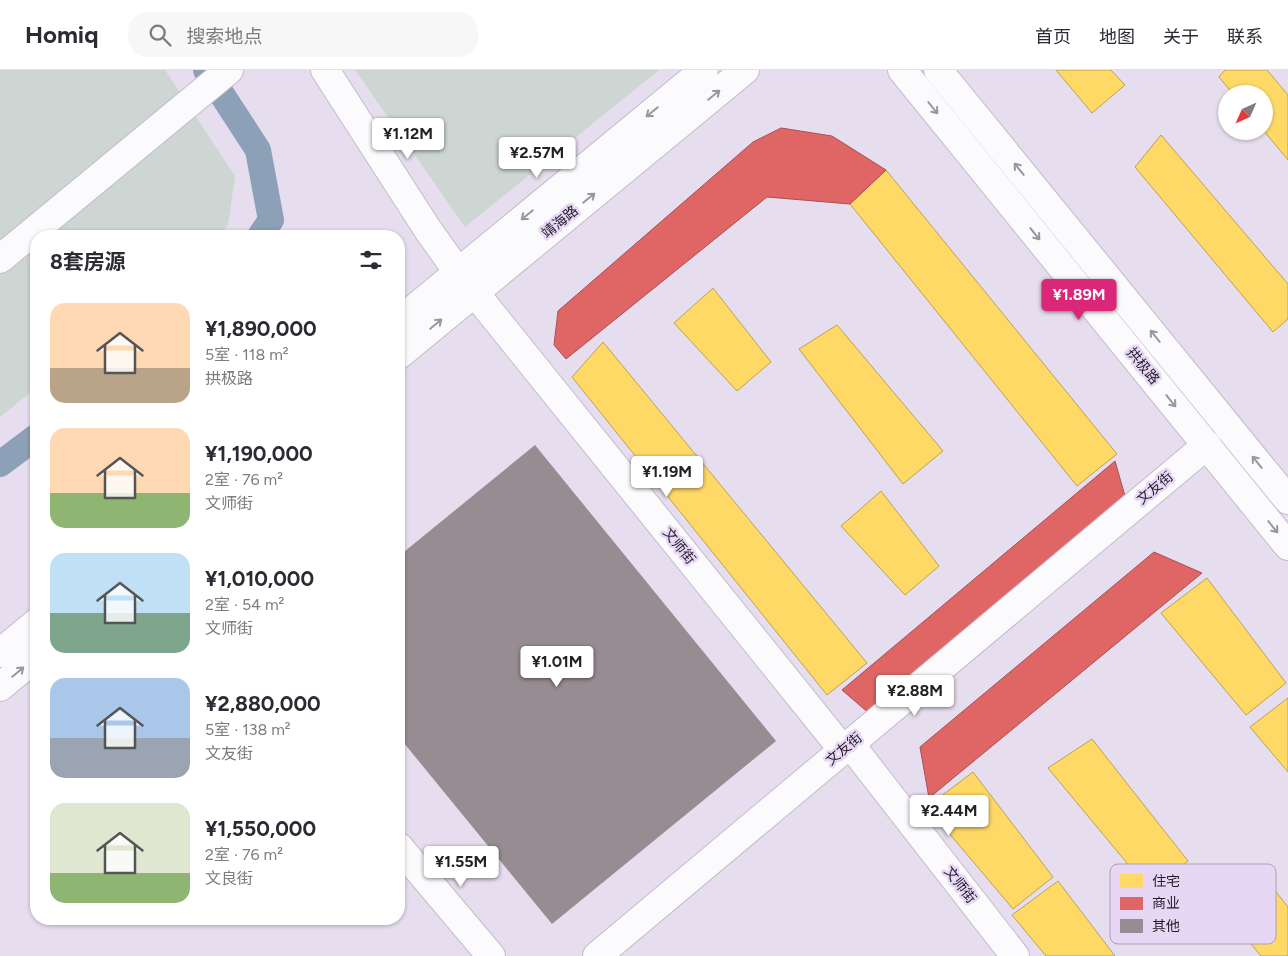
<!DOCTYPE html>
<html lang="zh">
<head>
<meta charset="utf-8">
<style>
  body { margin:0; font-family:Figtree,"Noto Sans SC",sans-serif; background:#f7f7f7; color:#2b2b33; height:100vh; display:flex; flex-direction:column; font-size:19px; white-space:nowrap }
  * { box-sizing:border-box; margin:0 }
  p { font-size:16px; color:#7c7c81 }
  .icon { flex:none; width:28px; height:28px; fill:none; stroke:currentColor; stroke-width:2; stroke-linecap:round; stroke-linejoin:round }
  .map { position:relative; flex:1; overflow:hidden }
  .sheet { position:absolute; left:30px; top:160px; width:375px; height:695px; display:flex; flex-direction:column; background:#fff; border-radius:20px; box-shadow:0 1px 4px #0004 }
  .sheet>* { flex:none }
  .needle { width:32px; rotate:225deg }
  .fabs { position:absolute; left:1218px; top:15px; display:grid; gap:10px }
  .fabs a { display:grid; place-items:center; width:55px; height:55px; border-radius:50%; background:#fff; box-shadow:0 1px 4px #0004; font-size:25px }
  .price { position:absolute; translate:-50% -42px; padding:0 11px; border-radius:5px; background:#fff; color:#222; font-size:16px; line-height:32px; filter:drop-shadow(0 1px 2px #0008) }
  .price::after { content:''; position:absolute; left:50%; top:30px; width:15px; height:11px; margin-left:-8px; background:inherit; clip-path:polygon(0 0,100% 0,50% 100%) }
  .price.on { background:#db2777; color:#fff }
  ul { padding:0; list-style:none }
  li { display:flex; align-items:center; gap:15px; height:125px; padding:0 20px }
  li span { display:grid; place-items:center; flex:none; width:140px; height:100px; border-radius:15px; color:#555 }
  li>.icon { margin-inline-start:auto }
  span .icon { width:60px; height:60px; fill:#fffc; stroke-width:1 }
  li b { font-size:21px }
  h2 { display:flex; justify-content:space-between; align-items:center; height:60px; padding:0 20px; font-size:21px }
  header { display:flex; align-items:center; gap:30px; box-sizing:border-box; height:70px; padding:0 25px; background:#fff; border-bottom:1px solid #e1e1e2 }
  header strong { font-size:24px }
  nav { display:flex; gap:28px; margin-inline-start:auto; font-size:18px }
  .search { width:350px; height:45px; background:#f7f7f7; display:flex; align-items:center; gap:12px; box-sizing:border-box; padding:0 18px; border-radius:20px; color:#7c7c81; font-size:19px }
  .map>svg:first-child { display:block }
</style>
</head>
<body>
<header>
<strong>Homiq</strong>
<div class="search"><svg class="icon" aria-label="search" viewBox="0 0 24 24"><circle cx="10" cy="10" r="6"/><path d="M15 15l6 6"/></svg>搜索地点</div>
<nav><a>首页</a><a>地图</a><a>关于</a><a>联系</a></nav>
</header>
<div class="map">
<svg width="1288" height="886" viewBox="0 0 1288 886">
  <rect width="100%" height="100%" fill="#e6ddee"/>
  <g fill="#cdd6d2">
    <path d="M0,0h165l70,106 -7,49 -9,11h-183v152l-36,29z"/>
    <path d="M355,0h304l-194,157z"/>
  </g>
  <g fill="#ffd966" stroke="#bca053">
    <path d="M1056,0h55l14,15 -33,28z"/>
    <path d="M1225,0h42l21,25v65l-24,-29v-37h-31l-14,-17z"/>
    <path d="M1161,65l127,149v35l-15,13 -138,-165z"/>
    <path d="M886,100l231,284 -40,32 -227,-282z"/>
    <path d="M713,218l58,74 -34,29 -63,-68z"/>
    <path d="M837,255l106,126 -40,33 -104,-135z"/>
    <path d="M603,272l264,321 -40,32 -255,-318z"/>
    <path d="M881,421l58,75 -34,29 -64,-69z"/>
    <path d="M1207,508l79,105 -40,32 -85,-102z"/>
    <path d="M1288,628v74l-38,-45z"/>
    <path d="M1092,669l96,122 -37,31 -103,-124z"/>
    <path d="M973,702l80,105 -40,32 -86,-102z"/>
    <path d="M1258,799l30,38v49h-27l-48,-58z"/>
    <path d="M1058,811l57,75h-69l-34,-41z"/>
  </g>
  <g fill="#e06666" stroke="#a75053">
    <path d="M781,58l51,8 54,34 -36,34 -83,-7 -201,162 -12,-14 4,-34 195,-169z"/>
    <path d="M1115,391l12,42 -256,212 -29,-25z"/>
    <path d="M1154,482l48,21 -273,225 -9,-51z"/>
  </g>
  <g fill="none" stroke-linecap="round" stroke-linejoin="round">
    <g stroke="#8ca0b7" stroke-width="26">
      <path d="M206,0l52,80 13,70 -11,16"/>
      <path d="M0,394l36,-27"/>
    </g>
  </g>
  <path fill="#978c91" d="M535,375l241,296 -224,183 -153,-187v-181z"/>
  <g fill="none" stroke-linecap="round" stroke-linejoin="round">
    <g stroke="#c3bcc9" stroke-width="30">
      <g id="minor">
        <path d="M325,0l103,160 30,42 385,478"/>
        <path d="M0,189l229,-189"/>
        <path d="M399,251l305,-251"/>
        <path d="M399,285l346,-285"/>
        <path d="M0,583l36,-30"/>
        <path d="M0,617l36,-30"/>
        <path d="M850,674l165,212"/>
        <path d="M399,777l92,109"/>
        <path d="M597,886l610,-511"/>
      </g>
    </g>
    <g stroke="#c3bcc9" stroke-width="30">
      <g id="major">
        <path d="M902,0l386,476"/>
        <path d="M938,0l350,430"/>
      </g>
    </g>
    <use href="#minor" stroke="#fbfafc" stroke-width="28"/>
    <use href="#major" stroke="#fbfafc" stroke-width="28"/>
  </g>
  <defs><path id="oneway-shaft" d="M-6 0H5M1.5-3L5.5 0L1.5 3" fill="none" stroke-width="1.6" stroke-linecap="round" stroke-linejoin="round" transform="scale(1.25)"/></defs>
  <g stroke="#99969c">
    <use href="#oneway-shaft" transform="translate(714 25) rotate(-39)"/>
    <use href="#oneway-shaft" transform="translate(933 38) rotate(51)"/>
    <use href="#oneway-shaft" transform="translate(652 42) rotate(141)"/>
    <use href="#oneway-shaft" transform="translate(1019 99) rotate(-129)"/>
    <use href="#oneway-shaft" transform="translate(589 128) rotate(-39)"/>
    <use href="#oneway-shaft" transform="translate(527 145) rotate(141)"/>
    <use href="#oneway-shaft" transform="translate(1035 164) rotate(51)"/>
    <use href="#oneway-shaft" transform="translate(436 254) rotate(-40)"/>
    <use href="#oneway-shaft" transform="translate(1155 266) rotate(-129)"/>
    <use href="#oneway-shaft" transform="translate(1171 331) rotate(51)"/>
    <use href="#oneway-shaft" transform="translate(1257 392) rotate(-129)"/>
    <use href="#oneway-shaft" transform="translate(1273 457) rotate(51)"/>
    <use href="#oneway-shaft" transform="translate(18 602) rotate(-40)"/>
  </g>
  <g text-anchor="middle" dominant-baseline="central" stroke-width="5" stroke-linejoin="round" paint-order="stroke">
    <g font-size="14" fill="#211b26" stroke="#e7d7f4">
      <text transform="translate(560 152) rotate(-39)">靖海路</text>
      <text transform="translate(1143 296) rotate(51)">拱极路</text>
      <text transform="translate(1155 418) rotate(-40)">文友街</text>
      <text transform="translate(679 476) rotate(51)">文师街</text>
      <text transform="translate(844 679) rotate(-40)">文友街</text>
      <text transform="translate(960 815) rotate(52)">文师街</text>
    </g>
  </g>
  <rect x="1110" y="794" width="166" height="80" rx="8" fill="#e7d7f4" stroke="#ac9fb6" stroke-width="1"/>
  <rect x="1120" y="804" width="23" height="14" fill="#ffd966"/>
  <rect x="1120" y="827" width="23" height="13" fill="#e06666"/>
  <rect x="1120" y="849" width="23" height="14" fill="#978c91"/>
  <g font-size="14" fill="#211b26">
    <text x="1152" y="816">住宅</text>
    <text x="1152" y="838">商业</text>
    <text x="1152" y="861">其他</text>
  </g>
</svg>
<div class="fabs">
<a><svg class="needle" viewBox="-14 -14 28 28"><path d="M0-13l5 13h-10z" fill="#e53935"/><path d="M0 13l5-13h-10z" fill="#7c7c81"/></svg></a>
</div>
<b class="price" style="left:408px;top:90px">¥1.12M</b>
<b class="price" style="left:537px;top:109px">¥2.57M</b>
<b class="price on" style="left:1079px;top:251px">¥1.89M</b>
<b class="price" style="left:667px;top:428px">¥1.19M</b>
<b class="price" style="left:557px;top:618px">¥1.01M</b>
<b class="price" style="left:915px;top:647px">¥2.88M</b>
<b class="price" style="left:949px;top:767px">¥2.44M</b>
<b class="price" style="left:461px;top:818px">¥1.55M</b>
<section class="sheet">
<h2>8套房源<svg class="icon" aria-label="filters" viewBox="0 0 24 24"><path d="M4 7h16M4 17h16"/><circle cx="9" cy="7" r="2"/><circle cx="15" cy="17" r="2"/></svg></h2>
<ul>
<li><span style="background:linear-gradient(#ffd9b3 65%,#b9a48a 0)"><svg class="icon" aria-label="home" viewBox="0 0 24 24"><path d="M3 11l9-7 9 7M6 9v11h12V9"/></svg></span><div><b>¥1,890,000</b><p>5室 · 118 m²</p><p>拱极路</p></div></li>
<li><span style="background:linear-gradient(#ffd9b3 65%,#8fb573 0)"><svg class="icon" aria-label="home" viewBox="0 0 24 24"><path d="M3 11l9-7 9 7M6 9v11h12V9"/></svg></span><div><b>¥1,190,000</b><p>2室 · 76 m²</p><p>文师街</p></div></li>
<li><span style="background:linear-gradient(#bfe0f5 60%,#7fa58c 0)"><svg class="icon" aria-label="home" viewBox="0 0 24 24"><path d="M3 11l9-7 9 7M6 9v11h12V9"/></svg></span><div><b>¥1,010,000</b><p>2室 · 54 m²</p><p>文师街</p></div></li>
<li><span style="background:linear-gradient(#a9c7e8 60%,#9aa5b1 0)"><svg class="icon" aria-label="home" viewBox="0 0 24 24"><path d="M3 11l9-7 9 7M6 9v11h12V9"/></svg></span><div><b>¥2,880,000</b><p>5室 · 138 m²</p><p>文友街</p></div></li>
<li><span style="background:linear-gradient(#dfe7d0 70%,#8fb573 0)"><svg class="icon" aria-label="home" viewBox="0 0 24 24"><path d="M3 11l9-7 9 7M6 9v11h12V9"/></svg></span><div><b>¥1,550,000</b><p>2室 · 76 m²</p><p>文良街</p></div></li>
</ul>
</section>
</div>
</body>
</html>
